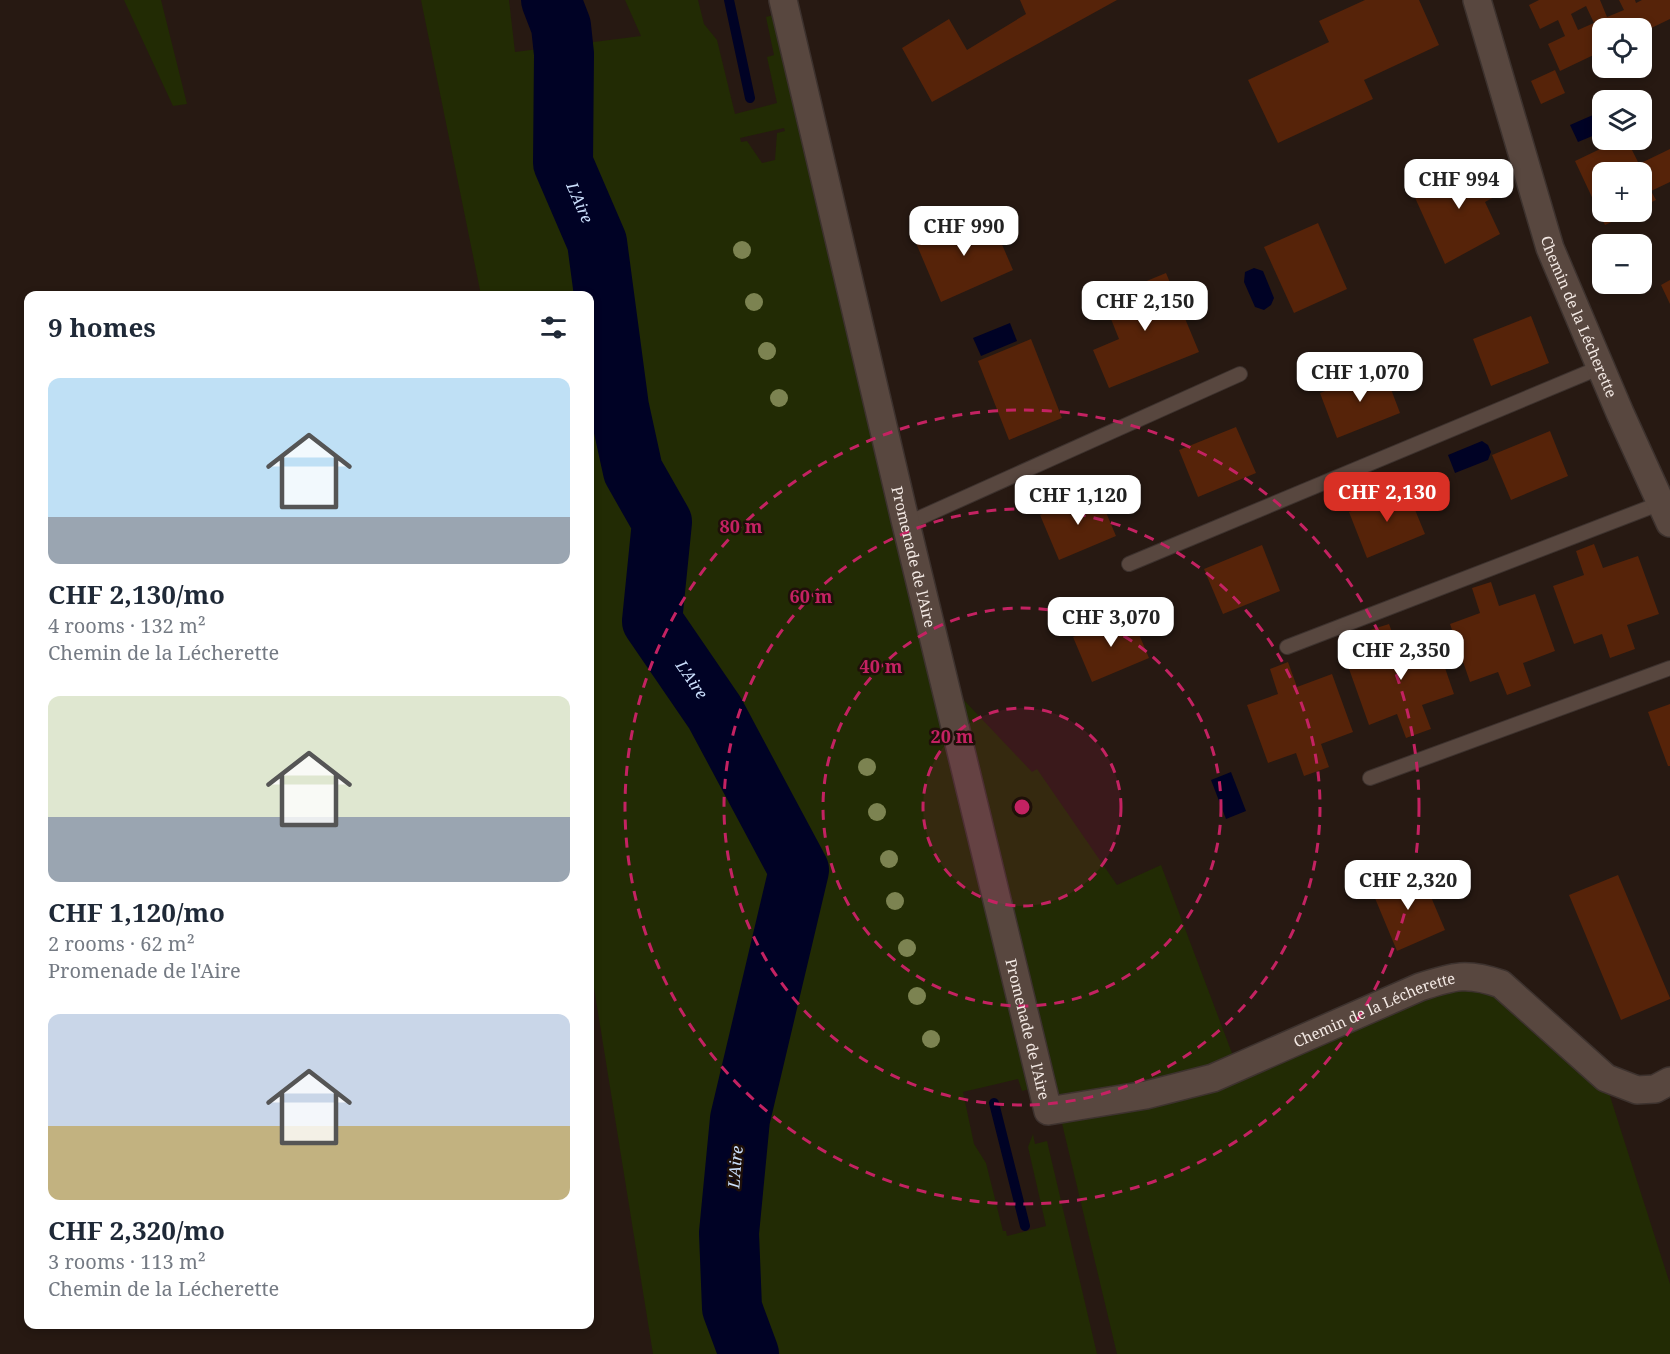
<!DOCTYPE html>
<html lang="en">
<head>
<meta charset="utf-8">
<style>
  body { margin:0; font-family:"Noto Serif",serif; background:#f6f6f7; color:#1f2937; height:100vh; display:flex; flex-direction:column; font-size:22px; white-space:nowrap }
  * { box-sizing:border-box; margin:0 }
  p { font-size:20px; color:#747a83 }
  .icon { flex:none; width:33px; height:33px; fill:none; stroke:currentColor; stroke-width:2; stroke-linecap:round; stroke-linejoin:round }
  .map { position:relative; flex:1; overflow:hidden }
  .details { position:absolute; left:24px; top:291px; width:570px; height:1038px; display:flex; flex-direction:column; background:#fff; border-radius:12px; box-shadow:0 3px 9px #0003 }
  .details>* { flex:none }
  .buttons { position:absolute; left:1592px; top:18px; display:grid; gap:12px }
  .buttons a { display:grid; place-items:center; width:60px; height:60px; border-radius:12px; background:#fff; box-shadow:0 3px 9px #0003; font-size:30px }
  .price { position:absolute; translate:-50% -51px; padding:0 14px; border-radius:12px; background:#fff; color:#222; font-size:20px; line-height:39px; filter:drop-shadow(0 2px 3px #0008) }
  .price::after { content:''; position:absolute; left:50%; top:36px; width:18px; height:14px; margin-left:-9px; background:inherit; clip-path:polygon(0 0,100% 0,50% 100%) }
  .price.current { background:#d93025; color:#fff }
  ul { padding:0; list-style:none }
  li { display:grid; align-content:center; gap:12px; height:318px; padding:0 24px }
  li span { display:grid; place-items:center; height:186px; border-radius:12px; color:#555 }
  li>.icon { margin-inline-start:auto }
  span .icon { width:108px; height:108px; fill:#fffc; stroke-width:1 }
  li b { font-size:26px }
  h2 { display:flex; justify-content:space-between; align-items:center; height:72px; padding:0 24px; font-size:26px }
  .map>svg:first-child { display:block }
</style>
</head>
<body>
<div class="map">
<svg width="1670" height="1354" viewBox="0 0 1670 1354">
  <rect width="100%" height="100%" fill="#271912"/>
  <g fill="#222b04" fill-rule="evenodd">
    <path d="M124,0h37l26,104 -14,2z"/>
    <path d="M421,0h88l6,52 126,-16 -16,-36h73l6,24 13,16 18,74 42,-11 -10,-46 7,-2 -8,-38 11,-3 257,1074 -12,3 -4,-12 -55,13 11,52 12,19 17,68h3l1,5 39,-10 -18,-79 5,-13 2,10 12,-3 50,213h-444l-63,-391v-667l-109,-1zM784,128l1,3 -8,2 -2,27 -13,3 -15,-22 -6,1 -1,-4z"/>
    <path d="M960,696l72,76 5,-3 80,116 44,-20 80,212 207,-86 25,-4 33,14 103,92 61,191v70h-553z"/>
  </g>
  <g fill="#000225">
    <path d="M1602,111v21l-24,10 -8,-17z"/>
    <path d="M1254,268l9,3 11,27 -3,7 -7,5 -9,-3 -11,-25 1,-10z"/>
    <path d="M1010,323l7,18 -36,15 -8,-18z"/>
    <path d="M1482,441l6,4 3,7 -3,8 -33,13 -7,-18z"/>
    <path d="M1231,772l15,39 -20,8 -15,-39z"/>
  </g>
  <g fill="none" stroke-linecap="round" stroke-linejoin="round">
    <g stroke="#000225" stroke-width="10">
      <path d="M729,0l21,98"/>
      <path d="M994,1103l31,123"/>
    </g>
    <path stroke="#000225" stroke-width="60" id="s1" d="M551,0l10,26 3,28 -1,109 34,79 22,165 14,64 29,51 -10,99 63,92 84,157 -59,249 -11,114 3,75 17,46"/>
  </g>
  <g fill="#562309" fill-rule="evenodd">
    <path d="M1020,0h97l-185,102 -30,-54 47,-29 18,31 59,-36z"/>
    <path d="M1365,0h54l20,45 -75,35 9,19 -95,44 -30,-63 81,-38 -10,-21z"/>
    <path d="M1539,0h61l7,17 17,-7 -5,-10h16l1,3 6,-3h28v19l-29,14v-5h-39v23l-42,20 -12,-27 17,-8 -7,-16 -18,9 -11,-24zM1586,6l8,17 -16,7 -7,-16z"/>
    <path d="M1555,70l10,23 -24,11 -10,-23z"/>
    <path d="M1619,140h8l12,24 31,-15v33l-19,9 5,9 -15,7v-35h-39v40h31l-28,13 -30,-64z"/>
    <path d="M1483,159l15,36 -13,7 15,32 -55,30 -33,-73z"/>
    <path d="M988,212l25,58 -72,32 -25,-59z"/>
    <path d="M1318,223l29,66 -53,24 -30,-66z"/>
    <path d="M1166,273l33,79 -90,36 -16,-38 26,-11 -16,-40z"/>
    <path d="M1670,280v24l-9,-19z"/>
    <path d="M1531,316l18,47 -58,23 -18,-47z"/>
    <path d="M1031,339l31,79 -53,22 -31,-79z"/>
    <path d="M1383,368l17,45 -63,25 -17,-45z"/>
    <path d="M1236,427l20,46 -58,24 -19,-47z"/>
    <path d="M1550,431l18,45 -57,24 -19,-45z"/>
    <path d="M1406,488l19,46 -58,24 -18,-46z"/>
    <path d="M1097,491l19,45 -57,24 -19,-45z"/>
    <path d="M1594,544l9,24 35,-12 21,58 -32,11 8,24 -25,9 -8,-24 -28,10 -21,-58 31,-11 -8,-24z"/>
    <path d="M1262,545l18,46 -57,23 -19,-45z"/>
    <path d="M1491,582l8,24 36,-12 20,57 -32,12 8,23 -24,9 -9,-23 -28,10 -20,-58 30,-11 -8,-25z"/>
    <path d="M1130,613l19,45 -57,24 -19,-45z"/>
    <path d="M1389,624l9,24 36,-12 20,58 -32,11 9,24 -25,9 -9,-24 -28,11 -21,-59 31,-11 -9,-25z"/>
    <path d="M1288,662l9,25 35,-13 21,58 -32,12 8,23 -25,9 -8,-23 -28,10 -21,-58 31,-11 -8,-25z"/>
    <path d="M1670,704v62h-2l-20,-54z"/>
    <path d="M1420,871l25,59 -48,21 -25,-60z"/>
    <path d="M1618,875l52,123v1l-49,21 -52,-125z"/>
  </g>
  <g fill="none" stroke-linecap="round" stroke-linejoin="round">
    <g stroke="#3d322e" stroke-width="16">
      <g id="service">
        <path d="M906,524l334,-150"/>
        <path d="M1129,564l472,-197"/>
        <path d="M1287,647l374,-144"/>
        <path d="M1370,778l300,-110"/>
      </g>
    </g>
    <g stroke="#3d322e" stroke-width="30">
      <g id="minor">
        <path id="s2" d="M783,0l123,524 142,587 98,-16 67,-17 207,-91c34,-11 47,-15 81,-3l105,94 31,12 18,-1 15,-8"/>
        <path id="s3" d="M1477,0l73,248 70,165 50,110"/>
      </g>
    </g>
    <use href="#service" stroke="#58473f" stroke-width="14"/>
    <use href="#minor" stroke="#58473f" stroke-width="27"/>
  </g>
  <g fill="#7c8351">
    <circle cx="742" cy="250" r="9"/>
    <circle cx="754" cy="302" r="9"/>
    <circle cx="767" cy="351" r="9"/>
    <circle cx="779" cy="398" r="9"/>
    <circle cx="867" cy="767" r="9"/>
    <circle cx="877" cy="812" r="9"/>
    <circle cx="889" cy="859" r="9"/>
    <circle cx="895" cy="901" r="9"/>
    <circle cx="907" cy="948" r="9"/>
    <circle cx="917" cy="996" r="9"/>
    <circle cx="931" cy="1039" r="9"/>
  </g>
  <circle cx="1022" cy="807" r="99" fill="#c42262" fill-opacity=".12"/>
  <g fill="none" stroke="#c42262" stroke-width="3" stroke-dasharray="10 8">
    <circle cx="1022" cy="807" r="99"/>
    <circle cx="1022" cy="807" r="199"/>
    <circle cx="1022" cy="807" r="298"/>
    <circle cx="1022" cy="807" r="397"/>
  </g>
  <g text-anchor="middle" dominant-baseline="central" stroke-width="5" stroke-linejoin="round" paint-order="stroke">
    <g font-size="15" fill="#f3e9e4" stroke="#1e1009">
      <text stroke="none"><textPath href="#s3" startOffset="333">Chemin de la Lécherette</textPath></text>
      <text stroke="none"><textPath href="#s2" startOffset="572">Promenade de l'Aire</textPath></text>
      <text stroke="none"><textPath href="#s2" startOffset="1486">Chemin de la Lécherette</textPath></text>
      <text stroke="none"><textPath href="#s2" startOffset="1058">Promenade de l'Aire</textPath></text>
    </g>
    <g font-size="16" font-style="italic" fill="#cbe0fd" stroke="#1e1009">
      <text stroke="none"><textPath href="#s1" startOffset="208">L'Aire</textPath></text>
      <text stroke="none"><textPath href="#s1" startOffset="712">L'Aire</textPath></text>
      <text transform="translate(735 1167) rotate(-85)">L'Aire</text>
    </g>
  </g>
  <circle cx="1022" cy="807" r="9" fill="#c42262" stroke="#1e1009" stroke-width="3"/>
  <g font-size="18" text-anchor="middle" font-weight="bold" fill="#c42262" stroke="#1e1009" stroke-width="5" stroke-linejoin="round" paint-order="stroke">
    <text x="741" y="533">80 m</text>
    <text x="811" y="603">60 m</text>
    <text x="881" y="673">40 m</text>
    <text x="952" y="743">20 m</text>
  </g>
</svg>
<div class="buttons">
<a><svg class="icon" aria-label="locate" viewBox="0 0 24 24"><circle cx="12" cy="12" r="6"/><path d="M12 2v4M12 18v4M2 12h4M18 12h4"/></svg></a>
<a><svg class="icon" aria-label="layers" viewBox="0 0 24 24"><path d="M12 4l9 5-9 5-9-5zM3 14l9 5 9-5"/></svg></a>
<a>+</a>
<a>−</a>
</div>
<b class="price" style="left:1459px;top:210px">CHF 994</b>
<b class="price" style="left:964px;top:257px">CHF 990</b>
<b class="price" style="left:1145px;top:332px">CHF 2,150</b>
<b class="price" style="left:1360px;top:403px">CHF 1,070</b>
<b class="price current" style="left:1387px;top:523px">CHF 2,130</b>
<b class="price" style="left:1078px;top:526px">CHF 1,120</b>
<b class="price" style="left:1111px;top:648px">CHF 3,070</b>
<b class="price" style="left:1401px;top:681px">CHF 2,350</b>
<b class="price" style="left:1408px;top:911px">CHF 2,320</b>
<section class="details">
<h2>9 homes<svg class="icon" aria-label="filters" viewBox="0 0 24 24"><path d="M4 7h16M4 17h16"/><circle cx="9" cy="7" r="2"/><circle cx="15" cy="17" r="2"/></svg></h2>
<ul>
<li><span style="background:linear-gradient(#bfe0f5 75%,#9aa5b1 0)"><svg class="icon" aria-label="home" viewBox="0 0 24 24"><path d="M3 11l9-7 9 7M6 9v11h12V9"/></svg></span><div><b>CHF 2,130/mo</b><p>4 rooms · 132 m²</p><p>Chemin de la Lécherette</p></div></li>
<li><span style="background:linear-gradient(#dfe7d0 65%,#9aa5b1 0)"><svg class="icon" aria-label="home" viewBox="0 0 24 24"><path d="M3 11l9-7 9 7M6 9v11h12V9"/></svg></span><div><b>CHF 1,120/mo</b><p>2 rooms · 62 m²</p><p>Promenade de l'Aire</p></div></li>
<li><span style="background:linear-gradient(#c9d6e8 60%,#c2b280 0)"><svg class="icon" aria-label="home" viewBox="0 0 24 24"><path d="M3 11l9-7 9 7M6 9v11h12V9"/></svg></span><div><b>CHF 2,320/mo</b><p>3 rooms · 113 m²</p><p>Chemin de la Lécherette</p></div></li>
</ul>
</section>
</div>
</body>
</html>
